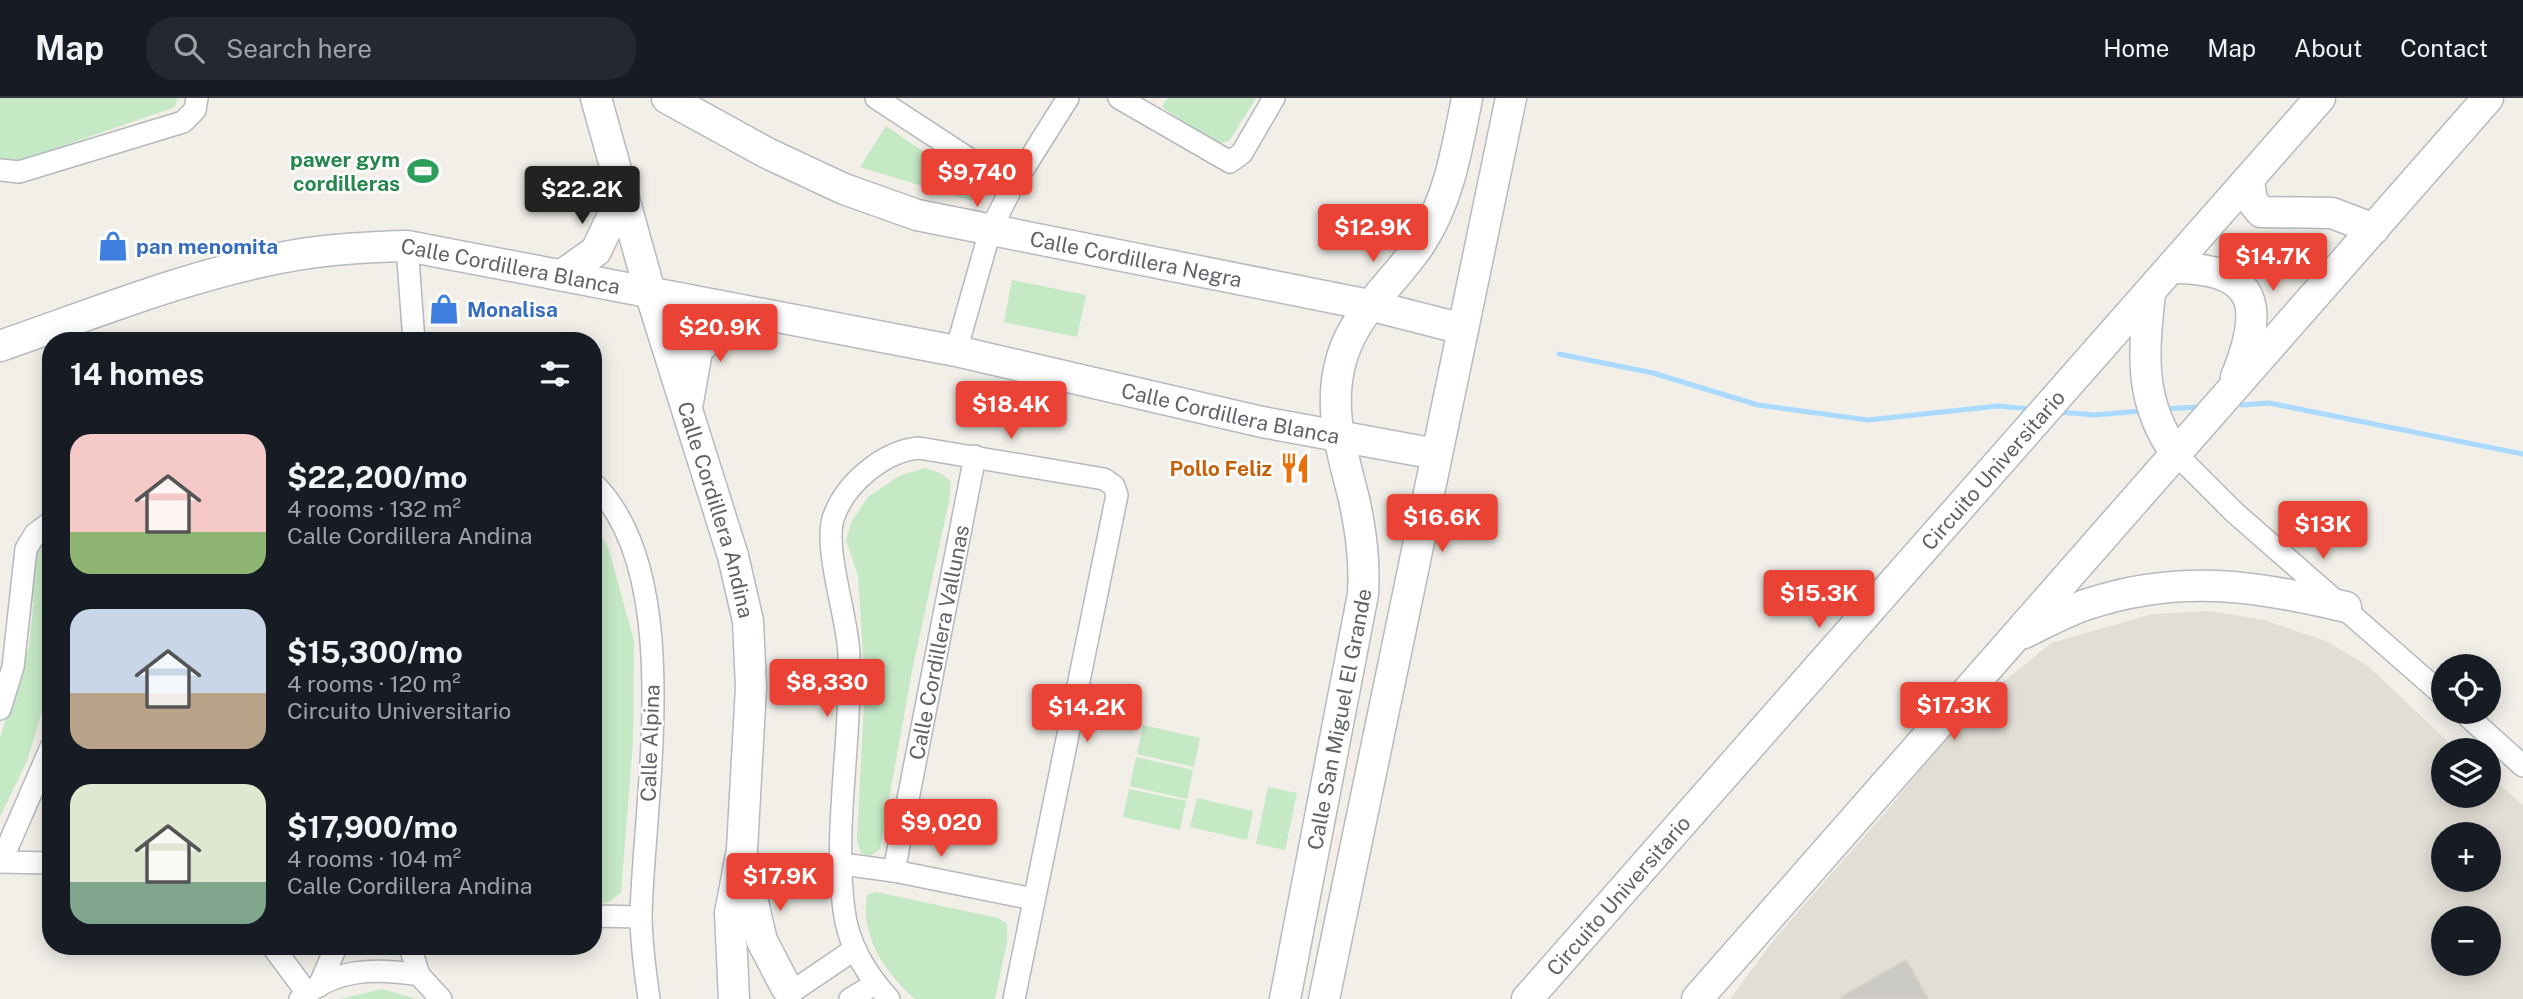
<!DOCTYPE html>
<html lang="en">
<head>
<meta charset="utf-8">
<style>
  body { margin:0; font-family:"Public Sans",sans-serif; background:#242831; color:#f1f3f6; height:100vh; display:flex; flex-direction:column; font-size:26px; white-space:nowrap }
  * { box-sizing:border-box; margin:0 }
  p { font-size:23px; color:#9ea1a6 }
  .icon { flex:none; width:38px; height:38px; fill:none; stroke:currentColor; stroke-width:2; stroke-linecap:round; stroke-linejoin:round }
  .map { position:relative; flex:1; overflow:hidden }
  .panel { position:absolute; left:42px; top:234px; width:560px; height:623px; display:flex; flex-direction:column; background:#171b24; border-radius:28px; box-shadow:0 4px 18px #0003 }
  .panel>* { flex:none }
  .tools { position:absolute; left:2431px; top:556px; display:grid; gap:14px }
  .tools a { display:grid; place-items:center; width:70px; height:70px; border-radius:50%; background:#171b24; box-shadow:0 4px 18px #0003; font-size:35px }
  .price { position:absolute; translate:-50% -60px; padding:0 16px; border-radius:7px; background:#ea4335; color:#fff; font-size:23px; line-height:46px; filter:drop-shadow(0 2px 4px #0008) }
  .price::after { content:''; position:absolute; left:50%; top:42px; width:21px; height:16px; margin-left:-10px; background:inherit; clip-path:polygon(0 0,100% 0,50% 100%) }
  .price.selected { background:#222; color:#fff }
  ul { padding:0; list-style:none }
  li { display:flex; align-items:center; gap:21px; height:175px; padding:0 28px }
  li span { display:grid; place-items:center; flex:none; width:196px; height:140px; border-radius:21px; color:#555 }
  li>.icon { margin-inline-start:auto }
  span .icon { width:84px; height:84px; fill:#fffc; stroke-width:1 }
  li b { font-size:30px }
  h2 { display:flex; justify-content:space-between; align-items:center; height:84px; padding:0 28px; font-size:30px }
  header { display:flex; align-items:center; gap:42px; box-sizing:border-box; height:98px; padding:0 35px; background:#171b24; border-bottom:2px solid #363941 }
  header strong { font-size:33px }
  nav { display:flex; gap:38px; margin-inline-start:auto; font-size:24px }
  .search { width:490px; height:63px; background:#242831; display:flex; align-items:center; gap:18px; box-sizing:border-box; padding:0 24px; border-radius:28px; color:#9ea1a6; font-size:26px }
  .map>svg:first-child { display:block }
</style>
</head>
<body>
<header>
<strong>Map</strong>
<div class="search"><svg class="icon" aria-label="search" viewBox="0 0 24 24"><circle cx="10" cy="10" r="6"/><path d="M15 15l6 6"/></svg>Search here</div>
<nav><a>Home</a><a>Map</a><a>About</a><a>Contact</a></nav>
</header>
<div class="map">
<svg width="2523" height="901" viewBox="0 0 2523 901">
  <rect width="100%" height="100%" fill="#f1efe8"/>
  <path fill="#e1ded6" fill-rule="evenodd" d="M2209,513l55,9 62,21 42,25 90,85h-15v45h45l1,-20 34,29v194h-793l46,-62 114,-130 79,-97 82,-67 102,-29zM2443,737h45v45h-45zM2443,821h45v45h-45z"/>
  <g fill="#c5e8c5">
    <path d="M0,0h177l-2,9 -164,57 -11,-4z"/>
    <path d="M1167,0h89l-27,43 -12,3 -55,-37z"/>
    <path d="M886,28l91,62 1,8 -7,5 -111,-34z"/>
    <path d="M1012,182l74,15 -9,42 -73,-15z"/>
    <path d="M925,370l17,6 9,8 -2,20 -36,164 -33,183 -10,7 -9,-3 -4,-13 8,-156 -7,-108 -12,-36 6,-19 16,-24 31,-21z"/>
    <path d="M601,437l8,15 25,91 -1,100 -12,152 -13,9 -15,3v-368z"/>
    <path d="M51,444v140l-24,79 -27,56v-79l29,-92 4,-39 -1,-56z"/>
    <path d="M1143,627l57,13 -6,29 -57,-13z"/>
    <path d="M1136,659l57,13 -6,29 -57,-13z"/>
    <path d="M1268,689l29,6 -12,57 -29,-6z"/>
    <path d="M1129,691l57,12 -6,29 -57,-13z"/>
    <path d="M1197,700l56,13 -6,29 -57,-13z"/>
    <path d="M876,794l122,26 9,6v18l-12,57h-80c-30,-26 -55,-63 -48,-104z"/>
    <path d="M382,891l35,10h-77z"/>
  </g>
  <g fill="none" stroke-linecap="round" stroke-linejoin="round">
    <g stroke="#aadaff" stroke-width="5">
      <path d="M1559,256l94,19 105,32 110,15 130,-14 32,3"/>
      <path d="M2242,307l27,-2 254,51"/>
      <path d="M2163,311l36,-2"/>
      <path d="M2059,314l36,3 46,-4"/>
    </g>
  </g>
  <path fill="#cccac5" stroke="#d6d1c6" stroke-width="2" d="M1906,862l22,39h-85l-2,-2z"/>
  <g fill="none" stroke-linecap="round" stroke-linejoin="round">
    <g stroke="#b5b8bc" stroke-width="24">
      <g id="street">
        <path d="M876,0l136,89"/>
        <path d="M1119,0l111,64 12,-9 32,-55"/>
        <path d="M0,72l19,2 164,-50 12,-12 2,-12"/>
        <path d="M407,148l7,95"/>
        <path d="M956,253l34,-120 22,-44 56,-89"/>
        <path d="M2177,357l57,57 209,183"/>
        <path d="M593,385c93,90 51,313 48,432 0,27 4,56 8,84"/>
        <path d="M0,611l13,-42 13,-118 9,-15 16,-12"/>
        <path d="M2463,614l60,54"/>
        <path d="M0,764l51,1"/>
        <path d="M1,764l50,-115"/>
        <path d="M842,766l52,7 139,28"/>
        <path id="s1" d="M894,773l81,-415"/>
        <path d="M593,818l48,1"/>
        <path d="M273,849l34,46"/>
        <path d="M410,849l9,28"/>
        <path d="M319,888l17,-39"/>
        <path d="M793,893l62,-42"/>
        <path d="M300,901c35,-31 76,-31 119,-24l22,24"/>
        <path d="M850,901l25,-15"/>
        <path d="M889,901c-22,-24 -41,-55 -45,-89 -11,-83 8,-170 5,-255 -1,-37 -25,-104 -16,-136 11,-35 51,-68 86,-71l185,31 10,7 3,9 -103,504"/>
      </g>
    </g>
    <g stroke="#b6babf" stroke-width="33">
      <g id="secondary">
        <path id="s2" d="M596,0l54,194 83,264 15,65 3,66 -9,163 -12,63 4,86"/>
        <path id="s3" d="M667,0l100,55 77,36 73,26 452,90 94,24"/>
        <path d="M2249,83l3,20 9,11 71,1 42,16"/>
        <path d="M2173,170c87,0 91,40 63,109"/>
        <path d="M562,177l34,-24 27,-57"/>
        <path d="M2150,196c-7,61 -11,109 27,161"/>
        <path id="s4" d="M0,248c93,-32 188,-71 285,-89 40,-8 81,-10 122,-11l549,105 306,71 174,32"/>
        <path d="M688,304l9,-51 37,-42"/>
        <path d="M2024,535c21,-10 42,-22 64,-29 90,-30 167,-19 258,3"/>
        <path d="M744,766l18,77 24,46"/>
        <path id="s5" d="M1285,901l78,-405c2,-31 -2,-64 -9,-95 -12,-48 -27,-92 -12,-142 14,-46 52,-74 78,-113 29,-44 37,-95 47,-146"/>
        <path d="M1324,901l187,-901"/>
        <path id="s6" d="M1527,901l793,-901"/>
        <path d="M1697,901l791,-901"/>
      </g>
    </g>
    <use href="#street" stroke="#fff" stroke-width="21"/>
    <use href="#secondary" stroke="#fff" stroke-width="30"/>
  </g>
  <defs>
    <g id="stadium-bare" transform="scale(2.415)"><path d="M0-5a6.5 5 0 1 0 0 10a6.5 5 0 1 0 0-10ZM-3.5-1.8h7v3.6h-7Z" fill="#2e9e5b" stroke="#fff" stroke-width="2.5" paint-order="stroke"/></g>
    <g id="shop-bare" transform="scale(2.415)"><path d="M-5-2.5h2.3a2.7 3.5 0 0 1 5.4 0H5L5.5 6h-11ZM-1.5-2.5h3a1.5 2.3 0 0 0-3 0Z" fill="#3f7fe0" stroke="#fff" stroke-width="2.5" paint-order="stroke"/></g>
    <g id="restaurant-bare" transform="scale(2.415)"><path d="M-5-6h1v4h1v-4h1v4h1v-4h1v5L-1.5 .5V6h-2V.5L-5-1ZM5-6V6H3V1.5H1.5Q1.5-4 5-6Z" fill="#e8710a" stroke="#fff" stroke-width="2.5" paint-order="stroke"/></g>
  </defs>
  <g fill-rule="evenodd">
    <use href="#stadium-bare" x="423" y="73"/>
    <use href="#shop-bare" x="113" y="148"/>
    <use href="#shop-bare" x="444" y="211"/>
    <use href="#restaurant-bare" x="1295" y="370"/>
  </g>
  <g text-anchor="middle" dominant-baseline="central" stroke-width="5" stroke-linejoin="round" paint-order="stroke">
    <g font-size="21" font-weight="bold" fill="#27864d" stroke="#fff" text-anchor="end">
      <text x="400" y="61">pawer gym<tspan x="400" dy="24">cordilleras</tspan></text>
    </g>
    <g font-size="21" font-weight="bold" fill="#366cbe" stroke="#fff" text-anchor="start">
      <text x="136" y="148">pan menomita</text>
      <text x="467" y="211">Monalisa</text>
    </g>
    <g font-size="21" fill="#5f6368" stroke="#fff">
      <text stroke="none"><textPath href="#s3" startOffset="500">Calle Cordillera Negra</textPath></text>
      <text stroke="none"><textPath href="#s4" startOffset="527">Calle Cordillera Blanca</textPath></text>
      <text stroke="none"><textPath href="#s4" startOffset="1262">Calle Cordillera Blanca</textPath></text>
      <text stroke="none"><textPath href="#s6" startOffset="705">Circuito Universitario</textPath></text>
      <text stroke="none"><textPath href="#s2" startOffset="429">Calle Cordillera Andina</textPath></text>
      <text stroke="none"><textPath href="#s1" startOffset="233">Calle Cordillera Vallunas</textPath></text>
      <text stroke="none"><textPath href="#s5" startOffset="285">Calle San Miguel El Grande</textPath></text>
      <text transform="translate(650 645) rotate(-88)">Calle Alpina</text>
      <text stroke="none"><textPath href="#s6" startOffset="138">Circuito Universitario</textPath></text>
    </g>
    <g font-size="21" font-weight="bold" fill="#c56008" stroke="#fff" text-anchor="end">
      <text x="1272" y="370">Pollo Feliz</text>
    </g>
  </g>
</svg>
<div class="tools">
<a><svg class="icon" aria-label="locate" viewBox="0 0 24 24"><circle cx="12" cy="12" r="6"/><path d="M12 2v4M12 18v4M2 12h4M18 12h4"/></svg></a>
<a><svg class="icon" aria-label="layers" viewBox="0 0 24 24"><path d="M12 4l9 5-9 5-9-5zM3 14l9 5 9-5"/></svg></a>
<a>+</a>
<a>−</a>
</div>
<b class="price" style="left:977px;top:111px">$9,740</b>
<b class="price selected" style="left:582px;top:128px">$22.2K</b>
<b class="price" style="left:1373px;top:166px">$12.9K</b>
<b class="price" style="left:2273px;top:195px">$14.7K</b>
<b class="price" style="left:720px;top:266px">$20.9K</b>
<b class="price" style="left:1011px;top:343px">$18.4K</b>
<b class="price" style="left:1442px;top:456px">$16.6K</b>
<b class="price" style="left:2323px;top:463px">$13K</b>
<b class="price" style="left:1819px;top:532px">$15.3K</b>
<b class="price" style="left:827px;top:621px">$8,330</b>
<b class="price" style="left:1954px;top:644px">$17.3K</b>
<b class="price" style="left:1087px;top:646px">$14.2K</b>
<b class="price" style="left:941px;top:761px">$9,020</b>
<b class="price" style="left:780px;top:815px">$17.9K</b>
<section class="panel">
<h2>14 homes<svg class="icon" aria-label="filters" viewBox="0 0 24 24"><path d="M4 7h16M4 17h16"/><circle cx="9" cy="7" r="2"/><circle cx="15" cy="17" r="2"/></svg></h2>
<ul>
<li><span style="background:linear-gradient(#f6c9c9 70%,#8fb573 0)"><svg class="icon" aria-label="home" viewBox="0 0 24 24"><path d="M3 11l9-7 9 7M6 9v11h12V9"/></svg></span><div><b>$22,200/mo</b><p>4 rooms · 132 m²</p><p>Calle Cordillera Andina</p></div></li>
<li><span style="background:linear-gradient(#c9d6e8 60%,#b9a48a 0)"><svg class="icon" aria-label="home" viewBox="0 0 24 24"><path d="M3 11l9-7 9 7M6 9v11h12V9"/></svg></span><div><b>$15,300/mo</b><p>4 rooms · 120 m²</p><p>Circuito Universitario</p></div></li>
<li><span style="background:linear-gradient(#dfe7d0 70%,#7fa58c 0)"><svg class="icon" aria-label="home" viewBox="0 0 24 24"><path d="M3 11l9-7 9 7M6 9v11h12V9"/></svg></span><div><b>$17,900/mo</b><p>4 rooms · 104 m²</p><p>Calle Cordillera Andina</p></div></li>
</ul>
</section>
</div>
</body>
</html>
